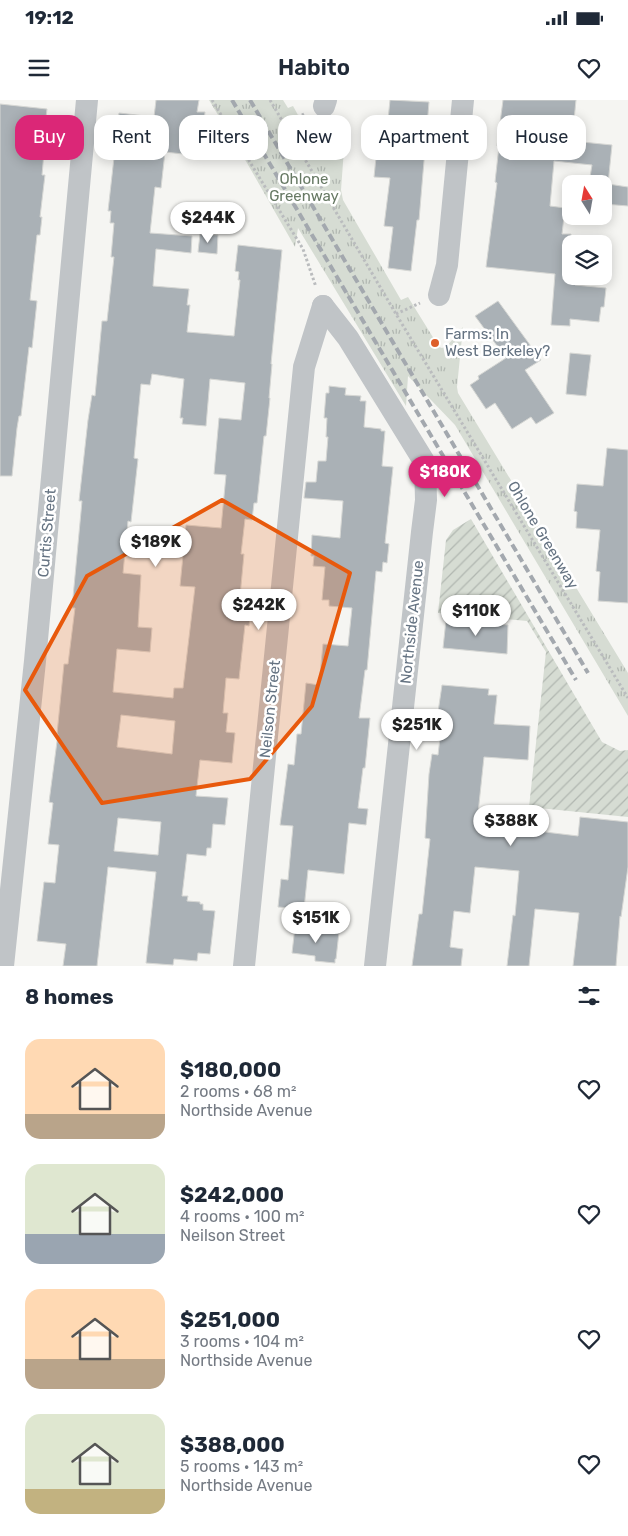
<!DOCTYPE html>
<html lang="en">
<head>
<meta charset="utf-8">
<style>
  body { margin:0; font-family:Rubik,sans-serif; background:#f6f6f7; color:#1f2937; height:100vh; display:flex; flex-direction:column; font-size:19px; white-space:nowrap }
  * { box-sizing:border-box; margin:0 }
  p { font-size:16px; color:#747a83 }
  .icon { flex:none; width:28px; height:28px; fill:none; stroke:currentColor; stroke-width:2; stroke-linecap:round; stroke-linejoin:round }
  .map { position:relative; height:866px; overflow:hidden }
  .sheet { display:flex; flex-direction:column; background:#fff; flex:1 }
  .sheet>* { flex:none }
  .top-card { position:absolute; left:15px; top:15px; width:599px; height:45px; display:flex; gap:10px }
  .needle { width:32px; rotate:349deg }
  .tools { position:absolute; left:562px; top:75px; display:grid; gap:10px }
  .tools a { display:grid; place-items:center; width:50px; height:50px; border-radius:10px; background:#fff; box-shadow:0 2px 12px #0003; font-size:25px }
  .price { position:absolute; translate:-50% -42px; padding:0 11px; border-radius:18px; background:#fff; color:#222; font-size:16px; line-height:32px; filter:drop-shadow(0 1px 2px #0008) }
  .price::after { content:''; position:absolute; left:50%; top:30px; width:15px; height:11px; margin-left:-8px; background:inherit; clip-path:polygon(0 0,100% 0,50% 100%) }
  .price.active { background:#db2777; color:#fff }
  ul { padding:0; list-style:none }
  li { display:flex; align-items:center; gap:15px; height:125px; padding:0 25px }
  li span { display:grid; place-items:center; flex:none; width:140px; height:100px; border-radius:15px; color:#555 }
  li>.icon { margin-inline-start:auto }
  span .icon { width:60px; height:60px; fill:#fffc; stroke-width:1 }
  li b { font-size:21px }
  h2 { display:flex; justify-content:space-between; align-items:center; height:60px; padding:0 25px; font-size:21px }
  .chip { padding:0 18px; border-radius:15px; background:#fff; box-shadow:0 2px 12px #0003; font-size:18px; line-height:45px }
  .chip.active { background:#db2777; color:#fff }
  .status { display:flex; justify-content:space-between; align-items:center; height:35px; padding:0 25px; background:#fff; direction:ltr }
  .status svg { height:14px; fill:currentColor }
  header { display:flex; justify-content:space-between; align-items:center; height:65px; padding:0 25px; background:#fff; font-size:22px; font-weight:600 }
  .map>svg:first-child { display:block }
</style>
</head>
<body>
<div class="status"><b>19:12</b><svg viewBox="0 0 49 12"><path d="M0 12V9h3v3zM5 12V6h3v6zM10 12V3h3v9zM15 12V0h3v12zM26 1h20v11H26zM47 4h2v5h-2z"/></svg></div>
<header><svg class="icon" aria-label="menu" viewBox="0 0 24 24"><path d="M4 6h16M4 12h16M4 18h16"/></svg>Habito<svg class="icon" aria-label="heart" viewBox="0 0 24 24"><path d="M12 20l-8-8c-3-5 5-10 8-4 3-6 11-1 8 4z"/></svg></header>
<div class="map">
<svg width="628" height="866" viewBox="0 0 628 866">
  <defs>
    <pattern id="park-tufts" width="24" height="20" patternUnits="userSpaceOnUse" patternTransform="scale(1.25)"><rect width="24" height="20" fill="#d6dcd3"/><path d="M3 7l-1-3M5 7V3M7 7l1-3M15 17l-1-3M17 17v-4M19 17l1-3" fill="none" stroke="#b1b7b1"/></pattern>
    <pattern id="garden-furrows" width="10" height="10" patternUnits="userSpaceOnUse" patternTransform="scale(1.25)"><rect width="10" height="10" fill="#d6dcd3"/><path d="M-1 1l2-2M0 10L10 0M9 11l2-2" fill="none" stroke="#b1b7b1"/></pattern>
  </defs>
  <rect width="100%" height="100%" fill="#f5f5f2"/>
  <path fill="url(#park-tufts)" d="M209,0h74l5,8 5,-2 5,9 24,39 5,4 9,-2 8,-7 -3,41 2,10 58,100 7,-3 31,50 3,1 5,-2 16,-19 -6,60 1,6 170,280v43l-173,-291 -47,-49 -2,30 -108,-178 -3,19 -48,-84z"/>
  <path fill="url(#garden-furrows)" d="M471,419l131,223 18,9 8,-1v67l-99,-10 17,-155 -19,-31 -89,-8 8,-73 7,-10z"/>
  <g fill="#aab1b6" stroke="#d6d7d4" fill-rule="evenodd">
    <path d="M156,0h43l-2,12h8l-4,39 -17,-2 -1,5 -18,-2 -4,36 -6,-1 -5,46 42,3 -1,17 -35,-4 -3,37 36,3 -2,16h3l-3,27 47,4 6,-56h-2l1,-8 -4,-1 3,-26 44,5 -11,114h1l-3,34h1l-4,38h-2l-7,67h-3l-2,17 -7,-1 -4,35h3l-5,53 12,2 -2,17 -4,-1 -6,54 -13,-1 -3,35h5l-2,19 9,1 -3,30 -32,-3 -4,36 32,2 -3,27 -12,-1 -2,24h-4l-1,8 -19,-2 -5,42h6l-1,5 13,1v2h3v6l12,1 -5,43 -12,-1 -1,8 -23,-2 -1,6 -27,-2 10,-91 -48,-5 -11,99h-34l3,-22 -29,-3 7,-59 11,1 4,-38 -11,-1 5,-41 -4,-1 9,-68h-1l7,-70h4l7,-56h-3l10,-107h-3l9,-81 4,-25 3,1 7,-75h5l7,-64h-3l3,-34h-4l1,-12h-3l11,-98 35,4zM152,274l32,5 -4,39h3l-1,6 24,2 4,-47 35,4 -4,37 -22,-2 -5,56 12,1 -5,53 -35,-3 -6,61 15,1 -12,101h-9l-1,10 -60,-6 4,-43 33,3 2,-24 -14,-1 3,-52 -18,-2 5,-52 3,1 7,-63 -4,-1 7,-74 9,1zM121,615l54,6 -3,33 -55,-7zM118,718l43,4 -3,33 -44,-4z"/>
    <path d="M390,0l39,2 -10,118h-2l-6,51 -23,-3 5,-41 -9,-1 6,-48 -16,-1 3,-29 8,1z"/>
    <path d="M503,0h73l-4,41 40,4 -4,39 20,3v19l-24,-2v-20l-15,-1 3,-18 -38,-4 -4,45 15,2 -3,26h9v42h5l-1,9 31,3 -2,19h-3l-2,15 -29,-3v7l-19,-1 4,-51 -69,-7 11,-84 -2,-1 4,-36h-2z"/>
    <path d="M0,4l47,5 -4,32h2l-3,34h3l-5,42h2l-2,18h-3l-7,65 7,1 -5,47 -3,-1 -8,69h-2l-2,12 -5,48h-12z"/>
    <path d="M200,134l18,1 -1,19 -19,-2z"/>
    <path d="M498,201l43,59 -16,10 29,43 -18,11 -5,-7 -19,12 -17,-26 -9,6 -16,-24 9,-6 -1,-3 28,-18 -31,-42z"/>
    <path d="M570,253l21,2 -5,41 -20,-2z"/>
    <path d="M329,286l17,2 -1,7 16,1 -1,5h6l-2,26 17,2v2h4l-3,35 11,1 -8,76 4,1 -2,19 -4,-1 -1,10 -6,-1 -9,99h-2l-6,48h11l-5,50h-2l-5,40 10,1 -2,16 -17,-2 -5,51 -36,-4 -4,39 -26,-2 3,-28 7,1 5,-54 -13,-1 8,-61 6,1 3,-31h4l5,-51 13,2 4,-41 25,2 4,-38 -23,-2v-6h-7l3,-33 -12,-1 1,-10h-3l1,-21 28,3 3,-37 -39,-3 2,-16h10l2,-21h8l2,-24h-2l1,-19h-3l2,-25h3z"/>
    <path d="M607,348l21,2v153l-30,-2 2,-29 -4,-1 4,-41 -24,-2 1,-16 -3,-1 3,-27 26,2z"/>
    <path d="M446,520l62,5 -1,29 -64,-6z"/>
    <path d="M442,585l47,4 -1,6h9l-3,29 36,2 -2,34 -44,-3 -7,66h7v6l36,4 2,-18 25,2 -2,15 33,4 2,-19 48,5v45l-7,50 -1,-1 -4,50h-43l6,-53 -44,-4 -6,57h-22l6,-51 2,1 4,-45 -44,-4 -5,46 -16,-2 -4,36 13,2 -2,17h-49l7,-52h3l8,-75 -5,-1 4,-64 3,-20 6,1 5,-43h-5z"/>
    <path d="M295,827l44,5 -3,27h-1v4l-20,-2v-5l-23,-3z"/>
  </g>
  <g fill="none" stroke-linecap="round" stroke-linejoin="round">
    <g stroke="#babcbe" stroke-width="3" stroke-dasharray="2.5 2.5" stroke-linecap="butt">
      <path d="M212,0l91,149 13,38"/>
      <path d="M270,0l126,214 232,384"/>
      <path d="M284,24l20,-10"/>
      <path d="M396,214l24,-11"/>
    </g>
    <g stroke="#c0c4c7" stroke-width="22">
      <path d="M324,6l2,-6"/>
      <path d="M439,195l8,-30 16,-165"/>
      <path d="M323,206l25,32 77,125 1,37 -4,32 -47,434"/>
      <path d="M3,866l32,-305 52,-561"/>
      <path d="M244,866l60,-599 19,-61"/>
    </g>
    <g stroke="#a3a8ae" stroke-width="4" stroke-dasharray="8 4" stroke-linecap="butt">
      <path d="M232,0l344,580"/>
      <path d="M250,0l338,573"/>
    </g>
  </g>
  <path fill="#e8590c" fill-opacity="0.2" stroke="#e8590c" stroke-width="4" stroke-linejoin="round" d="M222,400l128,73 -38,133 -62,73 -148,24 -77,-113 62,-114z"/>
  <circle fill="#dd5e29" stroke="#fff" stroke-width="2" cx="435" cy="243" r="5"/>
  <g text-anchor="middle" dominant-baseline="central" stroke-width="5" stroke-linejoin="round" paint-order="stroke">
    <g font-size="15" fill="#677964" stroke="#fff">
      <text x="304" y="79">Ohlone<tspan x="304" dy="17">Greenway</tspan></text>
    </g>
    <g font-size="15" fill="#657382" stroke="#fff" text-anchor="start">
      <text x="445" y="234">Farms: In<tspan x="445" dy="17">West Berkeley?</tspan></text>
    </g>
    <g font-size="15" fill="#657382" stroke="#fff">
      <text transform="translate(47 433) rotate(-85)">Curtis Street</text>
      <text transform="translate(543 435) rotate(59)">Ohlone Greenway</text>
      <text transform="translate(412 522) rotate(-84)">Northside Avenue</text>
      <text transform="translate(270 609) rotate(-84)">Neilson Street</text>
    </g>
  </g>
</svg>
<div class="tools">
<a><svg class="needle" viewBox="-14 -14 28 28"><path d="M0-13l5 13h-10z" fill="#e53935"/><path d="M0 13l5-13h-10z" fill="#747a83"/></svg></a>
<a><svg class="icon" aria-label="layers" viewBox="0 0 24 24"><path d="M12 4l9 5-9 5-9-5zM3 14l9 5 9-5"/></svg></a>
</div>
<b class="price" style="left:208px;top:144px">$244K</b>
<b class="price active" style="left:445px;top:398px">$180K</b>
<b class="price" style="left:156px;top:468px">$189K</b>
<b class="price" style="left:259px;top:531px">$242K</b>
<b class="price" style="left:476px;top:537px">$110K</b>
<b class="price" style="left:417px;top:651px">$251K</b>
<b class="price" style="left:511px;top:747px">$388K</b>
<b class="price" style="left:316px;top:844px">$151K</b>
<div class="top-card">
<a class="chip active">Buy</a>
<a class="chip">Rent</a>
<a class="chip">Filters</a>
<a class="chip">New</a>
<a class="chip">Apartment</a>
<a class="chip">House</a>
</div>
</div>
<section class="sheet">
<h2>8 homes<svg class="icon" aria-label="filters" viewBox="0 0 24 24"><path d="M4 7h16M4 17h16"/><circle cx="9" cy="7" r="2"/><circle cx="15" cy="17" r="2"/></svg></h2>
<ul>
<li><span style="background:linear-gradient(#ffd9b3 75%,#b9a48a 0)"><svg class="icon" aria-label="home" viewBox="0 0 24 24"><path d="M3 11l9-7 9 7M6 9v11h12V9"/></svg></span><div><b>$180,000</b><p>2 rooms · 68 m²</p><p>Northside Avenue</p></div><svg class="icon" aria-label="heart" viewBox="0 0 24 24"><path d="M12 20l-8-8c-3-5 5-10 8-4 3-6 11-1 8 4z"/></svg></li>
<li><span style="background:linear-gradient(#dfe7d0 70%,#9aa5b1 0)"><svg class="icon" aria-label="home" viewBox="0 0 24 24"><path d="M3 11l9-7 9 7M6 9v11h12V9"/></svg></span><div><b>$242,000</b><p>4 rooms · 100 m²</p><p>Neilson Street</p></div><svg class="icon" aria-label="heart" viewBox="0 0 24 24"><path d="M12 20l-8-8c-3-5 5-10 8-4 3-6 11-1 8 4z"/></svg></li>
<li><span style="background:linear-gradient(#ffd9b3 70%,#b9a48a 0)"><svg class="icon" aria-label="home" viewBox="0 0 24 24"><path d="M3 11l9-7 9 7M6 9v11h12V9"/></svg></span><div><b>$251,000</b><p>3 rooms · 104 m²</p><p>Northside Avenue</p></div><svg class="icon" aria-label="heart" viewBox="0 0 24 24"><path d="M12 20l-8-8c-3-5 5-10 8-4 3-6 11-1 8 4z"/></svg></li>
<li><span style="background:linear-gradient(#dfe7d0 75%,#c2b280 0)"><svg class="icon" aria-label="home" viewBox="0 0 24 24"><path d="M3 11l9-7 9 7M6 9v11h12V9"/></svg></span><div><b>$388,000</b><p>5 rooms · 143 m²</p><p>Northside Avenue</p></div><svg class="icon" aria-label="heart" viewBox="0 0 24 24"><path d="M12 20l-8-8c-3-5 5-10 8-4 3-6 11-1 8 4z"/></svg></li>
</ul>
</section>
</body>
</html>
